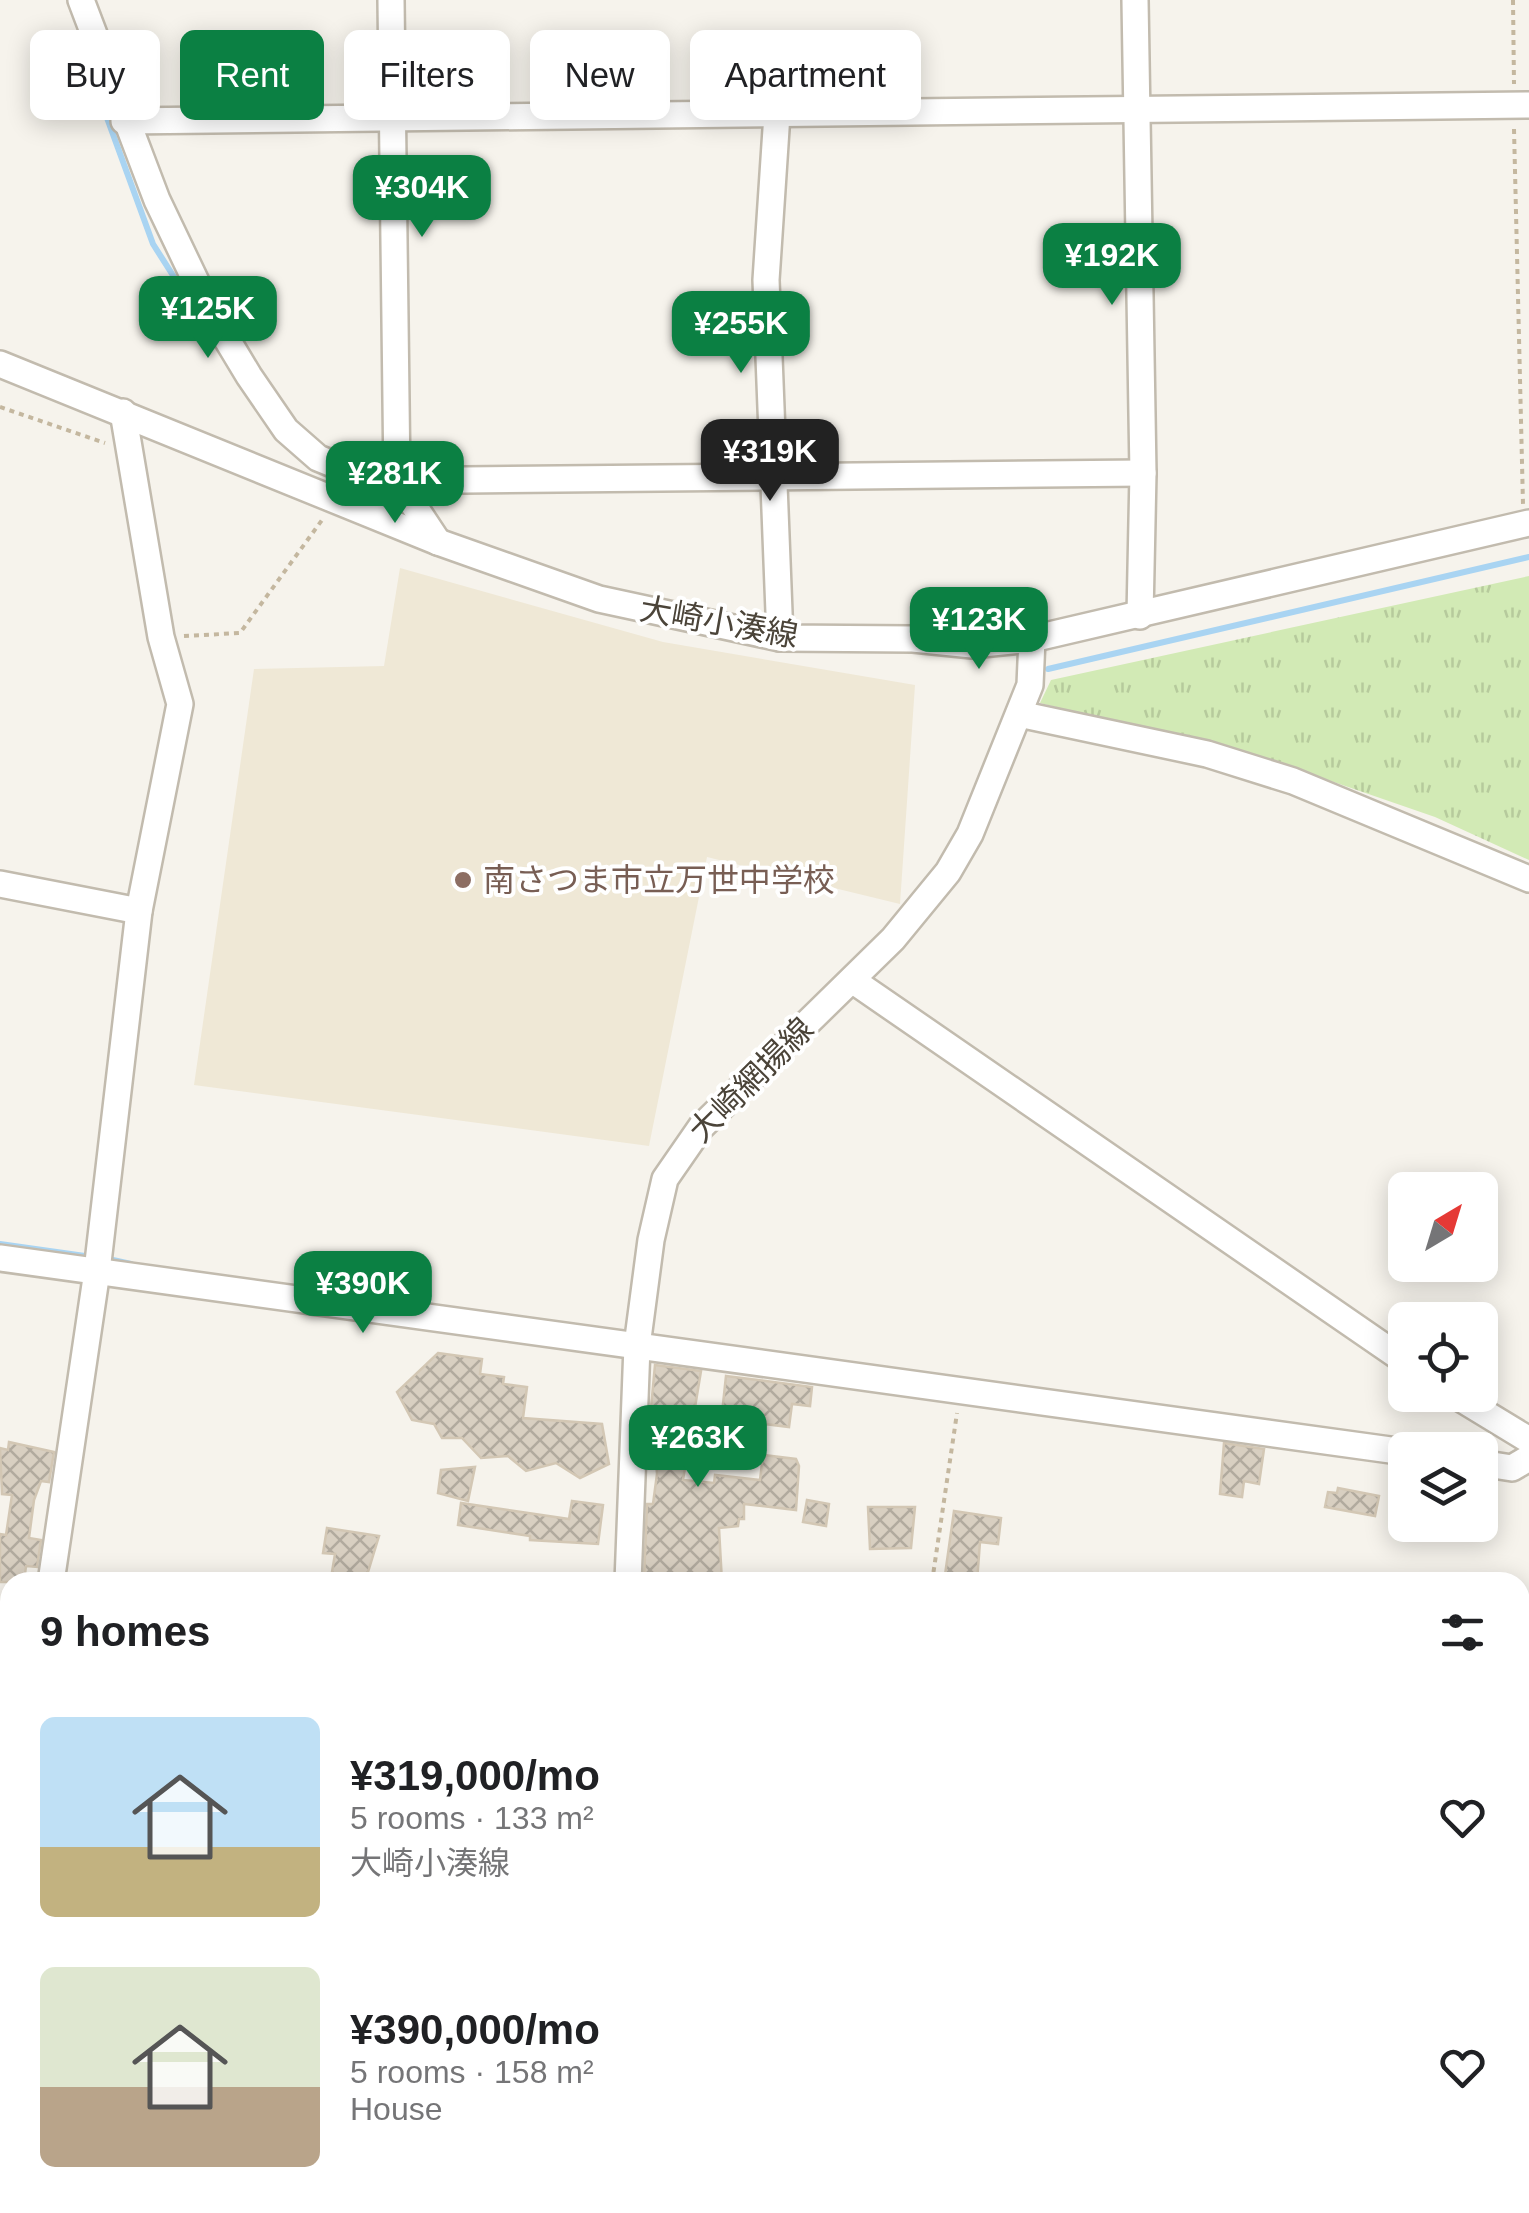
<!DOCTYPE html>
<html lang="en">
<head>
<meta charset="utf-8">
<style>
  body { margin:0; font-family:Arial,"Noto Sans JP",sans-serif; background:#f2f2f2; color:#202124; height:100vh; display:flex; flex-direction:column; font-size:38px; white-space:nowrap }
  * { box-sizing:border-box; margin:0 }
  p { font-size:32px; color:#757577 }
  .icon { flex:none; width:55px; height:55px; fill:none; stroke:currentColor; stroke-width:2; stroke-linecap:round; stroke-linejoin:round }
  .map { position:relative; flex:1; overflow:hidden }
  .details { position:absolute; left:0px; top:1572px; width:1530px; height:642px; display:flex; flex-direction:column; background:#fff; border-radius:30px 30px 0 0; box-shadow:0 5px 25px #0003 }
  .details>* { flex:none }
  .banner { position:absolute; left:30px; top:30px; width:1000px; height:90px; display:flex; gap:20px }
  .needle { width:65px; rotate:38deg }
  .buttons { position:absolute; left:1388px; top:1172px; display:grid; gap:20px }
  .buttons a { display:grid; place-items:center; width:110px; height:110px; border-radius:15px; background:#fff; box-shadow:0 5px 25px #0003; font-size:50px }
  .price { position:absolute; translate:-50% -85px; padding:0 22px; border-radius:20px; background:#0b8043; color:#fff; font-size:32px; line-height:65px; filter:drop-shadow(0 2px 5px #0008) }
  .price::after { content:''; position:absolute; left:50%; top:60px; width:30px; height:22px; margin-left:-15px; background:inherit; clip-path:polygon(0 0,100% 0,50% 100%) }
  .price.active { background:#222; color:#fff }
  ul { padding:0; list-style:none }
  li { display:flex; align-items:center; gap:30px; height:250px; padding:0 40px }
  li span { display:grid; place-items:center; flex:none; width:280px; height:200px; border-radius:15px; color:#555 }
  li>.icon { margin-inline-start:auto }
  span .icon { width:120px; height:120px; fill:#fffc; stroke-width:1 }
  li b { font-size:42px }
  h2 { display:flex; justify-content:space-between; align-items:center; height:120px; padding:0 40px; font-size:42px }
  .pill { padding:0 35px; border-radius:15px; background:#fff; box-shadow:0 5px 25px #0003; font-size:35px; line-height:90px }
  .pill.active { background:#0b8043; color:#fff }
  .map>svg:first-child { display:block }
</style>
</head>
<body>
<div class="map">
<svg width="1529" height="2213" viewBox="0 0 1529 2213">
  <defs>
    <pattern id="park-tufts" width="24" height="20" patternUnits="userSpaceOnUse" patternTransform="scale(2.5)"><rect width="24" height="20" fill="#d2eab5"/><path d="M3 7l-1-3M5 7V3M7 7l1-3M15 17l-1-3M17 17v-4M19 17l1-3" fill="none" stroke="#b6ca9c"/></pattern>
    <pattern id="building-cross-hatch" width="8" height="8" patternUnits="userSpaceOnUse" patternTransform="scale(2.5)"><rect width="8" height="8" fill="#d8cfc1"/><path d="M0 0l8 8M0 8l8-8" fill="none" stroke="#b1aa9e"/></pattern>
  </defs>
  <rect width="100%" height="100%" fill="#f6f3ec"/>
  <path fill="#efe8d6" d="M400,568l263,74 252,43 -15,219 -193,-47 -58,289 -455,-61 60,-416 130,-3z"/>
  <path fill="url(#park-tufts)" d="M1529,576v284l-94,-43 -165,-57 -230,-57 11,-23z"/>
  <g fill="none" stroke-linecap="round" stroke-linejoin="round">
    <g stroke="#a9d4f2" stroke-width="6">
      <path d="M99,96l54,148 49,77"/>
      <path d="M328,475l69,30"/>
      <path d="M1048,669l481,-112"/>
      <path d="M0,1244l92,13"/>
      <path d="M104,1258l27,6"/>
      <path d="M1407,1445l48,5"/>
    </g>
  </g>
  <g fill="url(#building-cross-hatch)" stroke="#d3c7b4" stroke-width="2.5">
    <path d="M438,1353l44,6 -2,15 24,3 -1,7 24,3 -4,31 79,6 7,40 -29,14 -24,-15 -30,8 -18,-15 -27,2 -19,-20h-20l-8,-14 -22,-4 -15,-28z"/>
    <path d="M655,1365l46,6 -18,109 31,3 1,-8 45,5 3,-25 33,4 3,7 -3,44 -52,-6v15h-5l-1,7 -19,2 3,54 -78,-1 3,-77h6l4,-30 -1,-13h-5l7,-41 -8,-1z"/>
    <path d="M726,1376l86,11 -2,19 -18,-2 -3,23 -48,-6 -2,14 -19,-3z"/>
    <path d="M9,1442l45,10 -5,30 -8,-1 -7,19 -5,38 12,2 -4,27 -11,-1 -2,16h-24v-48l6,1 6,-40 -10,-1 -2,-46 8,2z"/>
    <path d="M1224,1443l40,6 -5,35 -15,-3 -2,16 -22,-3z"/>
    <path d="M475,1467l-7,34 -30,-8 3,-23z"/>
    <path d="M1338,1488l41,8 -4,20 -50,-9 3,-15 9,1z"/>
    <path d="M807,1500l22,4 -3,22 -23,-4z"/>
    <path d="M572,1501l31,4 -5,39 -68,-4v-4l-72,-11 3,-22 108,16z"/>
    <path d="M868,1507h47l-4,41 -41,1z"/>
    <path d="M954,1511l47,7 -3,26 -18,-2 -3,40h-33z"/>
    <path d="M327,1528l52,8 -14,46 -34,-4 4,-24 -12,-1z"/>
  </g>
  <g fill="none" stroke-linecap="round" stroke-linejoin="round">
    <g stroke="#c2bbae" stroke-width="30">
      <g id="minor">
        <path d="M81,0l76,200 54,113 38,63 37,54 32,28 56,23 769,-8"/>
        <path d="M391,0l6,480 41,62"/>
        <path d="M1135,0l8,473 -3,143"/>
        <path d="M777,114l-11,166 14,358"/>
        <path d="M124,121l1405,-16"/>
        <path d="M0,364l438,178 161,57 181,39 133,1 59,6 60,-6 497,-116"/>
        <path d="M1019,714l188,40 86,27 236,98"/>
        <path d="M0,884l139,27"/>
        <path d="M852,980l553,381"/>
        <path d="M0,1258l1405,194"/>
        <path d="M1455,1395l74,45"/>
        <path d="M1480,1463l32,5 17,-10"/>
        <path d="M51,1582l46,-311 42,-360 41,-207 -19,-67 -38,-225"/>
        <path d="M628,1582l9,-236 14,-106 14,-61 36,-52 192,-188 55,-67 22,-38 60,-149 2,-46"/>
        <path d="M1520,1658l9,-5"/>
        <path d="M1520,1718l9,-1"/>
        <path d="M0,1773l10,3"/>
        <path d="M0,1900l10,-79"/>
        <path d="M0,1950v84"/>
        <path d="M1520,1961l9,-11"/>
        <path d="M1520,2165l9,-23"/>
        <path d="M396,2205l18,8"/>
        <path d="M670,2205l1,8"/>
        <path d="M1179,2205l3,8"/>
        <path d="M265,2213l2,-8"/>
        <path d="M1511,2213l1,-8"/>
      </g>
    </g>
    <g stroke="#e0a43c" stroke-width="42">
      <g id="highway">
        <path d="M0,1903h10"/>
        <path d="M1520,1981l9,9"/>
      </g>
    </g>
    <g stroke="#c4b79f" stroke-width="4" stroke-dasharray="5 5" stroke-linecap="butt">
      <path d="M1513,0l1,84"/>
      <path d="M1514,129l9,375"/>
      <path d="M0,407l105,36"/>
      <path d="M184,636l56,-3 82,-113"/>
      <path d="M932,1582l25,-169"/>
      <path d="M130,2205l29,8"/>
      <path d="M72,2213l7,-8"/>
      <path d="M728,2213l5,-8"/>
    </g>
    <use href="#minor" stroke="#fff" stroke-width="25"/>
    <use href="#highway" stroke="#ffcf6e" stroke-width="38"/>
  </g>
  <circle fill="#8d6e63" stroke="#fff" stroke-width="4" cx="463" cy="880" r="10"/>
  <g text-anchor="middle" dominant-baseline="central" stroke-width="8" stroke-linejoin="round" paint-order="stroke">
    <g font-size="32" fill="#4b4439" stroke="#fff">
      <text transform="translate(719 622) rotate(10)">大崎小湊線</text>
      <text transform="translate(751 1080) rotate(-45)">大崎網揚線</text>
    </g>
    <g font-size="32" fill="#785e54" stroke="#fff" text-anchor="start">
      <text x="483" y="880">南さつま市立万世中学校</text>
    </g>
  </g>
</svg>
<div class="buttons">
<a><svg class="needle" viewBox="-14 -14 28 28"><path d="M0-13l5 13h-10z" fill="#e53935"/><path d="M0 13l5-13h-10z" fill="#757577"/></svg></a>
<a><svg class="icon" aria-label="locate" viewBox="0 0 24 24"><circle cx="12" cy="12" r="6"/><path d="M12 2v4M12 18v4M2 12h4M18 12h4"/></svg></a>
<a><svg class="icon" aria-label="layers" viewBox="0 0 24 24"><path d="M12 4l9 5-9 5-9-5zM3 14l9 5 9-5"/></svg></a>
</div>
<b class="price" style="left:422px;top:240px">¥304K</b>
<b class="price" style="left:1112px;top:308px">¥192K</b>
<b class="price" style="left:208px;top:361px">¥125K</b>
<b class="price" style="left:741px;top:376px">¥255K</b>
<b class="price active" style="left:770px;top:504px">¥319K</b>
<b class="price" style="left:395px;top:526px">¥281K</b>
<b class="price" style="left:979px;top:672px">¥123K</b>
<b class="price" style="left:363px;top:1336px">¥390K</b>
<b class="price" style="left:698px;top:1490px">¥263K</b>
<div class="banner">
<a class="pill">Buy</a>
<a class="pill active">Rent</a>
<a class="pill">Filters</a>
<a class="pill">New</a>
<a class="pill">Apartment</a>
</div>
<section class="details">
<h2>9 homes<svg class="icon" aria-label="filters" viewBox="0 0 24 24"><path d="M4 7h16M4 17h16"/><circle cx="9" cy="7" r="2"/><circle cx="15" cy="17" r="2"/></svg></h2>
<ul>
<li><span style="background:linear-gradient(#bfe0f5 65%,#c2b280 0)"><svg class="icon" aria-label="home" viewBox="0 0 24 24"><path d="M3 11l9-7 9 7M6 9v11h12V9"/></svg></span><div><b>¥319,000/mo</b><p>5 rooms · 133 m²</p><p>大崎小湊線</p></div><svg class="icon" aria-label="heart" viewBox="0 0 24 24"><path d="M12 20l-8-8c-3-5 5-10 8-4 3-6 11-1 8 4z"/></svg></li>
<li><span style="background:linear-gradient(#dfe7d0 60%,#b9a48a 0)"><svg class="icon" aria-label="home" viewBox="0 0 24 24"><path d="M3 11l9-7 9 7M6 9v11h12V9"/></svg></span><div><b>¥390,000/mo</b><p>5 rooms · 158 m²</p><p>House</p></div><svg class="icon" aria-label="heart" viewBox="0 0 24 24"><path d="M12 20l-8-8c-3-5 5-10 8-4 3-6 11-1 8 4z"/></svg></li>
</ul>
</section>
</div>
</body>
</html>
